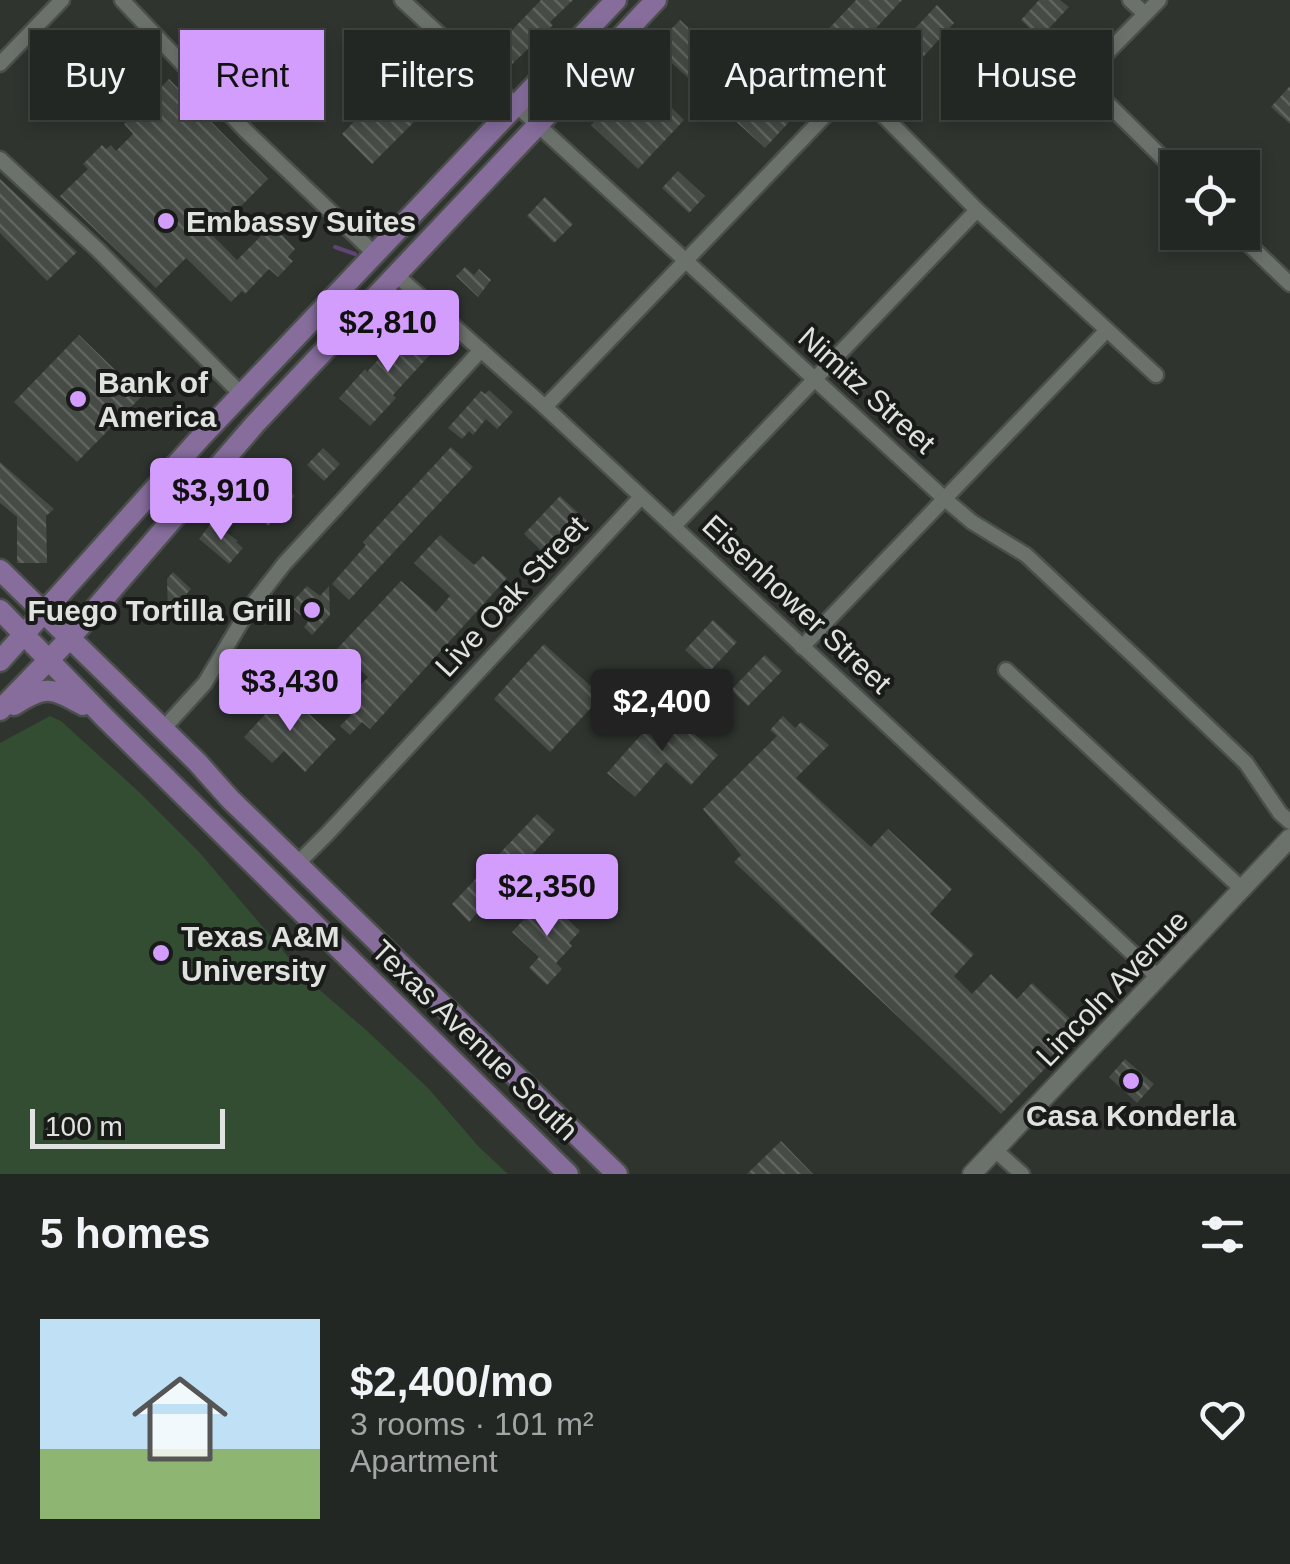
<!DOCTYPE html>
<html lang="en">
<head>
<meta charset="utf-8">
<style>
  body { margin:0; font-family:Arial,sans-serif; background:#2b2f2b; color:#f1f3f6; height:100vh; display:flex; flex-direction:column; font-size:38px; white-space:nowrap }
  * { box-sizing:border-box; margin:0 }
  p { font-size:32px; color:#a3a5a6 }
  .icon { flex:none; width:55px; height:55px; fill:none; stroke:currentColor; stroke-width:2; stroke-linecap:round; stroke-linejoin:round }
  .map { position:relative; height:1174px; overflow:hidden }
  .details { display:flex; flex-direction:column; background:#232723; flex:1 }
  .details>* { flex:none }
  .banner { position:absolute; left:30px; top:30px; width:1230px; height:90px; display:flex; gap:20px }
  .tools { position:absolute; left:1160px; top:150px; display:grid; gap:20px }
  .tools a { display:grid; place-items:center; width:100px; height:100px; border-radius:0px; background:#232723; box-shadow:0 5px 15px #0003,0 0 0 2px #404441; font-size:50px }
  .scale { position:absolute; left:30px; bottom:25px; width:195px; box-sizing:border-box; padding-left:10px; border:5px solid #dfe2df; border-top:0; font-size:28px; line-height:35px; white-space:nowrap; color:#dfe2df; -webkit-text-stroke:8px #191b19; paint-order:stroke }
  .price { position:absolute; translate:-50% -85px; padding:0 22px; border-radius:10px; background:#d29dfd; color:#111; font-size:32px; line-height:65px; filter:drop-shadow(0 2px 5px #0008) }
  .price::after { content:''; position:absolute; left:50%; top:60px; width:30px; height:22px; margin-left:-15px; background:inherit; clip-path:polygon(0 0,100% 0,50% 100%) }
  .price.current { background:#222; color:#fff }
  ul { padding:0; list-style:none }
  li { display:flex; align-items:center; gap:30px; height:250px; padding:0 40px }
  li+li { border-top:2px solid #404441 }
  li span { display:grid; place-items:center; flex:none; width:280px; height:200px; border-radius:0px; color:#555 }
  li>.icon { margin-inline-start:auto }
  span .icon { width:120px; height:120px; fill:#fffc; stroke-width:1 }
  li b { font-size:42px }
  h2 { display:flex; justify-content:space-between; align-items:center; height:120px; padding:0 40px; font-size:42px }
  .pill { padding:0 35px; border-radius:0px; background:#232723; box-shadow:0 5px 15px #0003,0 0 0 2px #404441; font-size:35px; line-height:90px }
  .pill.current { background:#d29dfd; color:#111 }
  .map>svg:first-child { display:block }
</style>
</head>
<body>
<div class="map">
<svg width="1290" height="1174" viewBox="0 0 1290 1174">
  <defs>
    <pattern id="building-back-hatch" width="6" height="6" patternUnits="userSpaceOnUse" patternTransform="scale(2.5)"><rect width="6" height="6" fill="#464b46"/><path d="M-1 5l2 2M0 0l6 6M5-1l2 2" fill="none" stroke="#606560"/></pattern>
  </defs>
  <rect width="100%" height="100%" fill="#2f342f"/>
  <path fill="#324d31" d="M50,716l11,5 78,71 61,61 107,126 59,51 62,58 51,59 29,27h-508v-431z"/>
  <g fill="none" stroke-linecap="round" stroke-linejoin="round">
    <path stroke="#5f4475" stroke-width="4" d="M335,247l20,7"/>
  </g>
  <g fill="url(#building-back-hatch)">
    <path d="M541,0h32l-23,22 3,3 -46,44 -16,-17z"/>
    <path d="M856,0h46l-137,148 -111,-101 26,-27 83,78z"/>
    <path d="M1039,0h21l9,7 -29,31 -19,-18z"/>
    <path d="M937,5l17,18 -61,67 -18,-19z"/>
    <path d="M638,74l46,46 -46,49 -47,-44z"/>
    <path d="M169,79l99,100 -56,56 25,25 33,-33 6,5 1,-2 18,19 -7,8 5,4 -15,16 -9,-8 -24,25 -3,-3 -11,11 -45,-44 -30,30 -96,-92 28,-27 -5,-5 19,-19 4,4 5,-4 5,6 17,-17 -9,-10z"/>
    <path d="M390,85l31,30 -49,49 -30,-30z"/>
    <path d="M1290,86v38l-19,-17z"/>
    <path d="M678,171l27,25 -16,17 -27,-25z"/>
    <path d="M0,179l77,73 -30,29 -47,-48z"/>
    <path d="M545,197l28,27 -19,19 -27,-27z"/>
    <path d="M465,267l9,8 5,-6 12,11 -13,17 -22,-21z"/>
    <path d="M411,323l26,24 -44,48 3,3 -26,28 -31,-28 26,-29 2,3z"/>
    <path d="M79,335l63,61 -65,66 -63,-60z"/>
    <path d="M489,390l24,22 -16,17 -11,-10 -13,16 -4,-4 -7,8 -14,-11 33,-37 4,3z"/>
    <path d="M451,447l22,20 -124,133 -17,-16 34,-39 -3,-3z"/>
    <path d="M323,448l17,16 -16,17 -17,-16z"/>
    <path d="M0,462l54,47 -8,7 1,47h-30v-46l-17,-14z"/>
    <path d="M268,471l27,25 -27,30 -26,-24z"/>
    <path d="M560,496l27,25 -36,39 -27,-26z"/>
    <path d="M212,522l26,19 -2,1 7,6 -14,16 -30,-25z"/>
    <path d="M440,535l34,30 9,-9 24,22 -137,151 -8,-7 -12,13 -10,-9 11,-11 -9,-9 26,-29 -31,-28 64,-68 35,31 14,-16 -36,-33z"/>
    <path d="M173,572l18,17 -23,25 -1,-35z"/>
    <path d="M307,586l13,10 9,-10 1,29 -18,20 -8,-8 4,-5 -19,-17z"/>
    <path d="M713,620l24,22 -28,30 -24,-22z"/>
    <path d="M544,644l58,52 -52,56 -56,-53z"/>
    <path d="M765,655l17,16 -34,35 -17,-16z"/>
    <path d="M286,692l50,47 -31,33 -21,-21 -12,12 -28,-26z"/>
    <path d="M665,708l53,47 -27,30 -25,-23 -31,35 -28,-24z"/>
    <path d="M783,716l12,12 6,-6 28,23 -33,33 75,69 17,-18 64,60 -22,25 44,40 -20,22 18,18 19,-20 26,25 15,-16 50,47 -81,84 -267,-252 7,-7 -38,-46 74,-73 -7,-6z"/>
    <path d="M537,814l18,16 -86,92 -17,-18z"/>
    <path d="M547,900l33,31 -11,12 3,3 -16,17 6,6 -15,16 -18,-17 10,-11 -27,-25 19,-20 3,2z"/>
    <path d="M1125,1059l29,25 -17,19 -28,-26z"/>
    <path d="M781,1141l32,33h-66z"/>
  </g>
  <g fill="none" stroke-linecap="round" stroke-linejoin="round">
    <g stroke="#4b4f4b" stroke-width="19">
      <g id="minor">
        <path d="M122,0l123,130 129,123"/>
        <path d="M402,0l544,500 26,22 54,33 113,106 107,102 34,50 10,9"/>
        <path d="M1130,0l15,14"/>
        <path d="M1159,0l-64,65 -7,12 7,14 83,82"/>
        <path d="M0,64l62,-64"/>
        <path d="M0,159l98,91 144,145"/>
        <path d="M1236,232l54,52"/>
        <path d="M395,274l150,133 614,571"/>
        <path d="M545,407l297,-309 13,-5 12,6 110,111 179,165"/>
        <path d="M674,526l303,-316"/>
        <path d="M802,647l305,-317"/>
        <path d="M1006,670l237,220"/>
        <path d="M163,729l42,-46 44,-74 35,-45 197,-214"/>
        <path d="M297,864l31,-31 313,-336"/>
        <path d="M995,1150l27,24"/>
      </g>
    </g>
    <g stroke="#4b4f4b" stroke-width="22">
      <path id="tertiary" d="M972,1174l318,-336"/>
    </g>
    <g stroke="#4b4f4b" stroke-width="25">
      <g id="primary">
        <path d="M0,570l198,193 32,36 387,375"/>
        <path d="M0,610l105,108 463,456"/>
        <path d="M0,661l202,-225 414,-436"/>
        <path d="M14,705c32,-21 38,-17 69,0"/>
        <path d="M0,710l70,-72 185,-214 401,-424"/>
      </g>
    </g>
    <use href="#minor" stroke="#6b716b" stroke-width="14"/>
    <use href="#tertiary" stroke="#6b716b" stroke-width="18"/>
    <use href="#primary" stroke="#866d9c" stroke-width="20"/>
  </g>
  <g fill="#d29dfd" stroke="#191b19" stroke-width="4">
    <circle cx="166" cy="221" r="10"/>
    <circle cx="78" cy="399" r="10"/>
    <circle cx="312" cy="610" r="10"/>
    <circle cx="161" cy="953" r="10"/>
    <circle cx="1131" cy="1081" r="10"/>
  </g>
  <g text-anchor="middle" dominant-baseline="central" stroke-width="8" stroke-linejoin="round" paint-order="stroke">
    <g font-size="30" font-weight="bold" fill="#dfe2df" stroke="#191b19" text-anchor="start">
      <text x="186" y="221">Embassy Suites</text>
      <text x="98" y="382">Bank of<tspan x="98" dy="34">America</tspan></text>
      <text x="292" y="610" text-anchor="end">Fuego Tortilla Grill</text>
      <text x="181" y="936">Texas A&amp;M<tspan x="181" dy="34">University</tspan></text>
      <text x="1131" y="1115" text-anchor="middle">Casa Konderla</text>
    </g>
    <g font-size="30" fill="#dfe2df" stroke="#191b19">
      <text transform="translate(867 390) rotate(42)">Nimitz Street</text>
      <text transform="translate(511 596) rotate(-47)">Live Oak Street</text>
      <text transform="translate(797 604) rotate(43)">Eisenhower Street</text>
      <text transform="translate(1112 988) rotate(-46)">Lincoln Avenue</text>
      <text transform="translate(475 1040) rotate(44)">Texas Avenue South</text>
    </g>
  </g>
</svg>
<div class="tools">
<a><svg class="icon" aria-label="locate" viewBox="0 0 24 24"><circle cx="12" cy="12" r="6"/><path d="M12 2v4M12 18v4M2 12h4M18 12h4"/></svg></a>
</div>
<div class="scale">100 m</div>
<b class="price" style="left:388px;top:375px">$2,810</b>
<b class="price" style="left:221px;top:543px">$3,910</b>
<b class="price" style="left:290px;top:734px">$3,430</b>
<b class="price current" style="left:662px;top:754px">$2,400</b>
<b class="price" style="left:547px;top:939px">$2,350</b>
<div class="banner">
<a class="pill">Buy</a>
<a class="pill current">Rent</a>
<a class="pill">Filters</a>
<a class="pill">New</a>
<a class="pill">Apartment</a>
<a class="pill">House</a>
</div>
</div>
<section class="details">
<h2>5 homes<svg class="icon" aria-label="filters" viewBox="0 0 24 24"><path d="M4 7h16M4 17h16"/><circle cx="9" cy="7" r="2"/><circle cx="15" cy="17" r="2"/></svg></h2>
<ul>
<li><span style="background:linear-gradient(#bfe0f5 65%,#8fb573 0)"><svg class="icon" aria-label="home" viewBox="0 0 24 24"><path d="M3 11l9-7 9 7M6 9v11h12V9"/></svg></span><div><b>$2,400/mo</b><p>3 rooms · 101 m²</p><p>Apartment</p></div><svg class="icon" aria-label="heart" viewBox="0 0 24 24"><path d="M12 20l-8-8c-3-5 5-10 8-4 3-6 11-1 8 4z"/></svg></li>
</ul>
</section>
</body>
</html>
